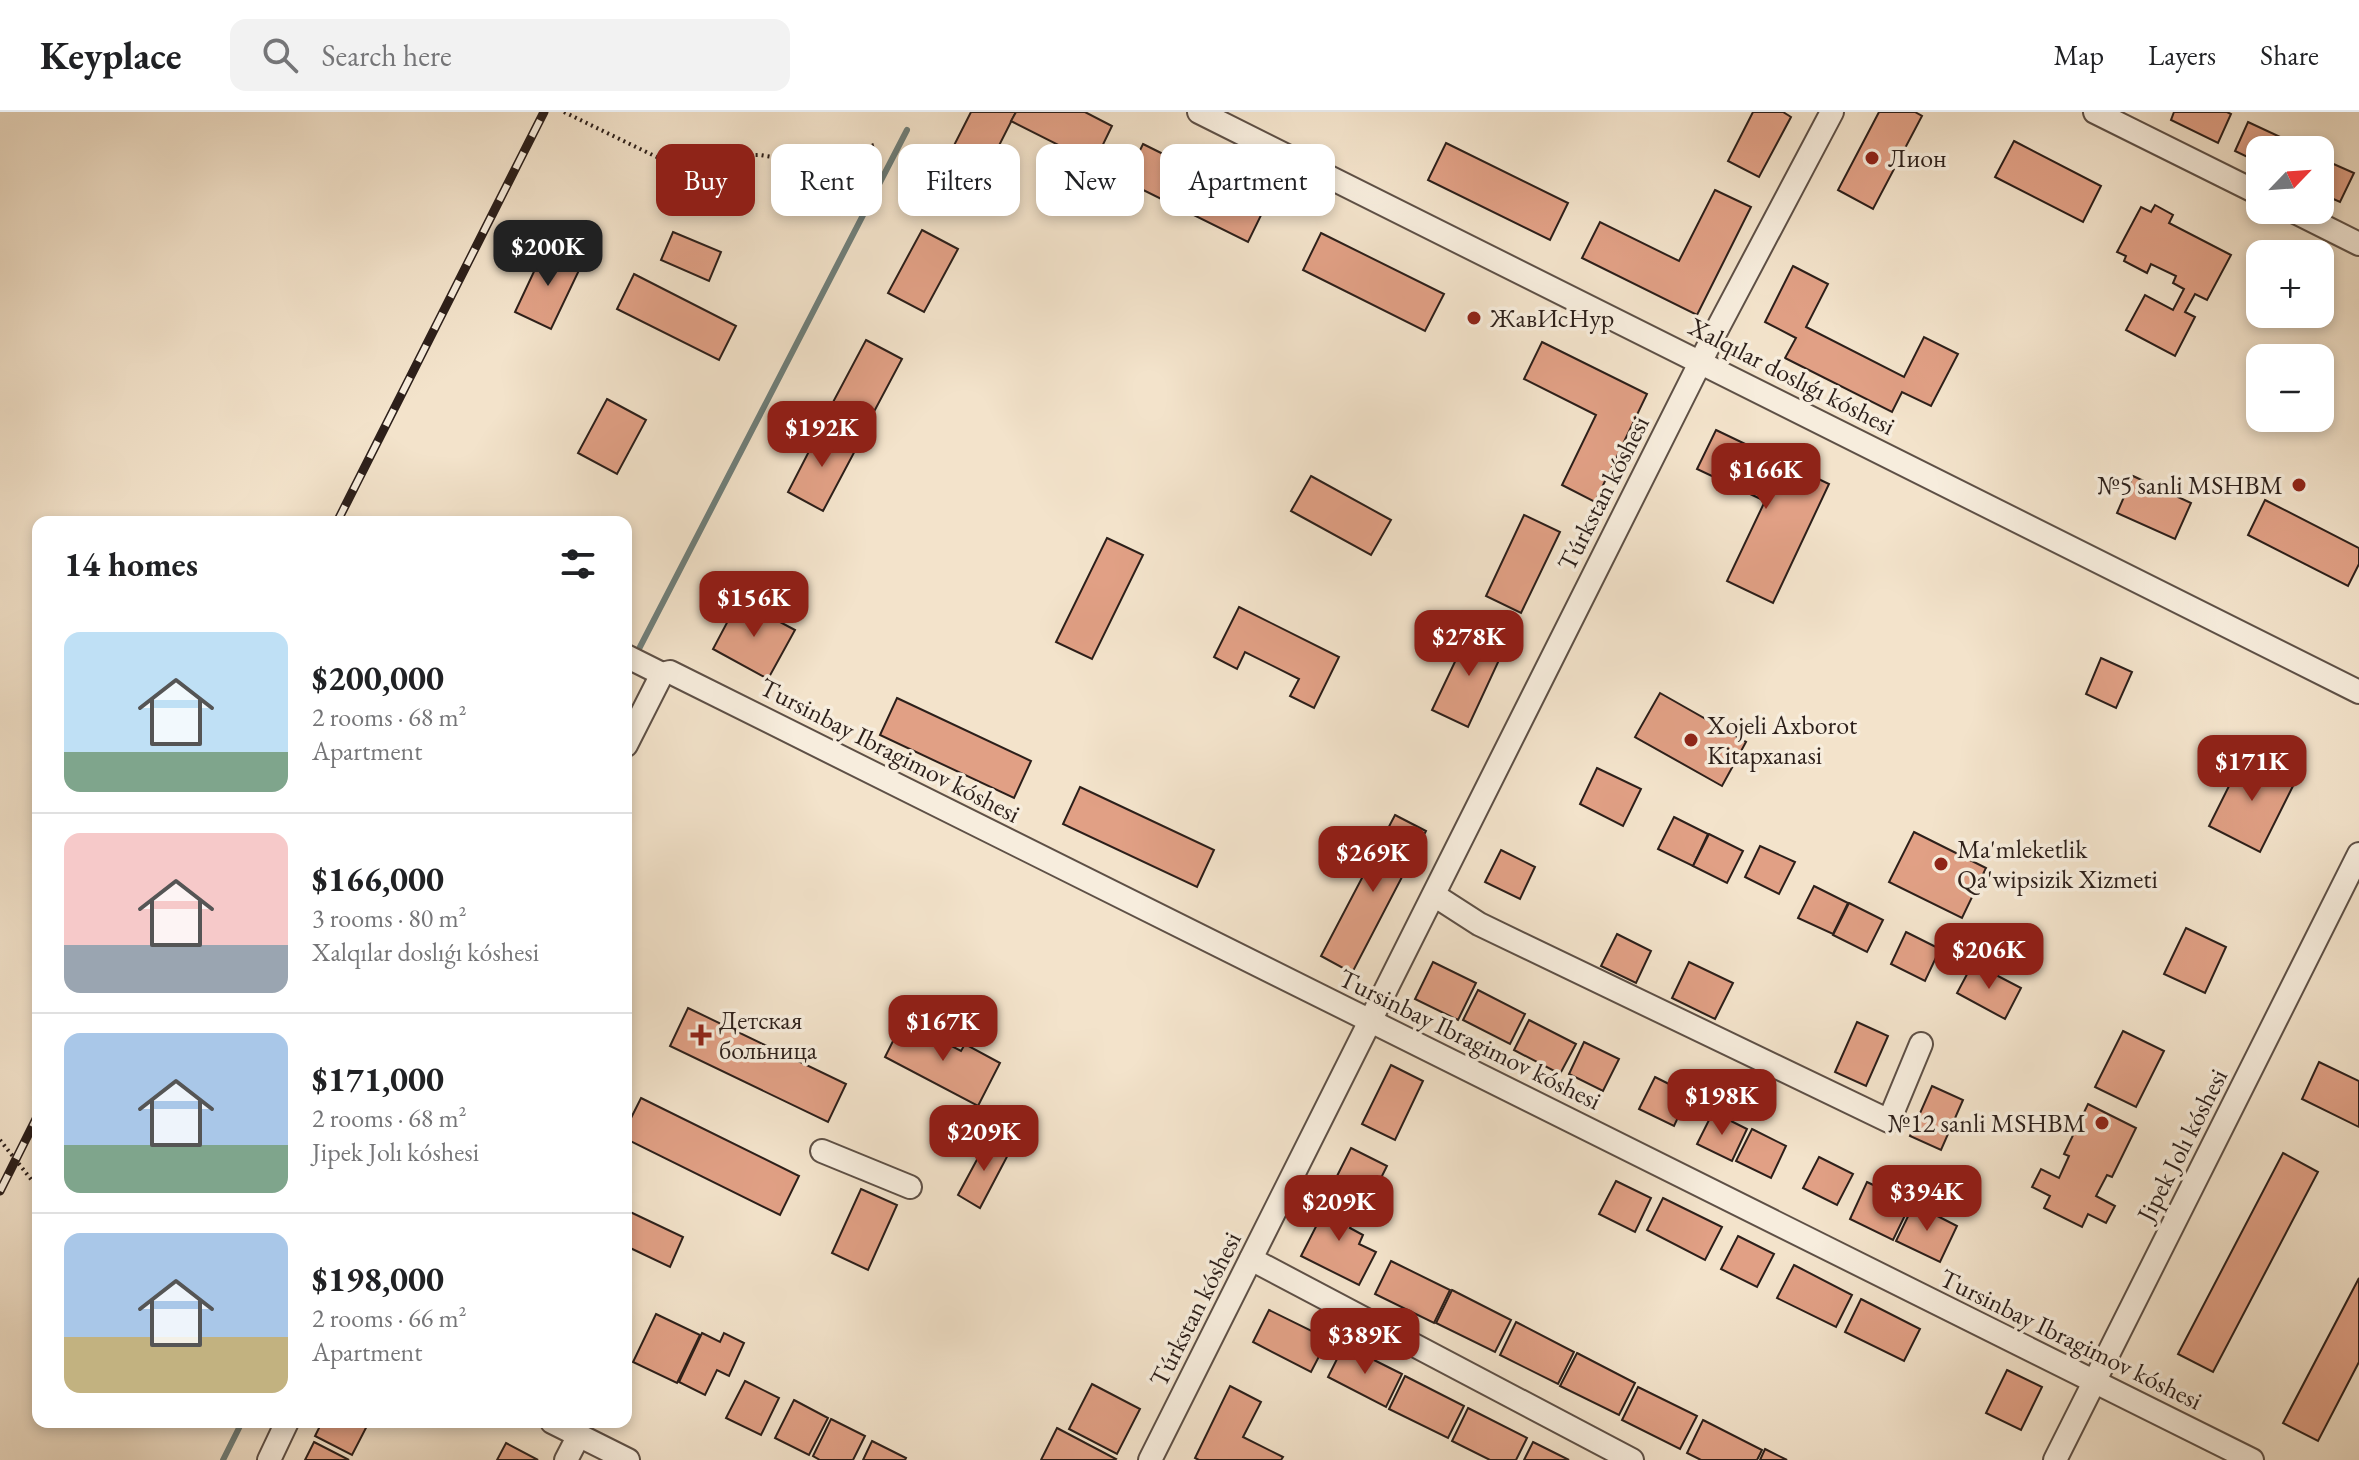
<!DOCTYPE html>
<html lang="en">
<head>
<meta charset="utf-8">
<style>
  body { margin:0; font-family:"EB Garamond",serif; background:#f2f2f2; color:#202124; height:100vh; display:flex; flex-direction:column; font-size:30px; white-space:nowrap }
  * { box-sizing:border-box; margin:0 }
  p { font-size:26px; color:#757577 }
  .icon { flex:none; width:44px; height:44px; fill:none; stroke:currentColor; stroke-width:2; stroke-linecap:round; stroke-linejoin:round }
  .map { position:relative; flex:1; overflow:hidden }
  .details { position:absolute; left:32px; top:404px; width:600px; height:912px; display:flex; flex-direction:column; background:#fff; border-radius:16px; box-shadow:0 4px 12px #0003 }
  .details>* { flex:none }
  .guide { position:absolute; left:656px; top:32px; width:760px; height:72px; display:flex; gap:16px }
  .needle { width:52px; rotate:65deg }
  .tools { position:absolute; left:2246px; top:24px; display:grid; gap:16px }
  .tools a { display:grid; place-items:center; width:88px; height:88px; border-radius:16px; background:#fff; box-shadow:0 4px 12px #0003; font-size:40px }
  .price { position:absolute; translate:-50% -68px; padding:0 18px; border-radius:16px; background:#8f2418; color:#fff; font-size:26px; line-height:52px; filter:drop-shadow(0 2px 4px #0008) }
  .price::after { content:''; position:absolute; left:50%; top:48px; width:24px; height:18px; margin-left:-12px; background:inherit; clip-path:polygon(0 0,100% 0,50% 100%) }
  .price.on { background:#222; color:#fff }
  ul { padding:0; list-style:none }
  li { display:flex; align-items:center; gap:24px; height:200px; padding:0 32px }
  li+li { border-top:2px solid #e0e0e0 }
  li span { display:grid; place-items:center; flex:none; width:224px; height:160px; border-radius:16px; color:#555 }
  li>.icon { margin-inline-start:auto }
  span .icon { width:96px; height:96px; fill:#fffc; stroke-width:1 }
  li b { font-size:34px }
  h2 { display:flex; justify-content:space-between; align-items:center; height:96px; padding:0 32px; font-size:34px }
  .chip { padding:0 28px; border-radius:16px; background:#fff; box-shadow:0 4px 12px #0003; font-size:28px; line-height:72px }
  .chip.on { background:#8f2418; color:#fff }
  header { display:flex; align-items:center; gap:48px; box-sizing:border-box; height:112px; padding:0 40px; background:#fff; border-bottom:2px solid #e0e0e0 }
  header strong { font-size:38px }
  nav { display:flex; gap:44px; margin-inline-start:auto; font-size:28px }
  .search { width:560px; height:72px; background:#f2f2f2; display:flex; align-items:center; gap:20px; box-sizing:border-box; padding:0 28px; border-radius:16px; color:#757577; font-size:30px }
  .map>svg:first-child { display:block }
</style>
</head>
<body>
<header>
<strong>Keyplace</strong>
<div class="search"><svg class="icon" aria-label="search" viewBox="0 0 24 24"><circle cx="10" cy="10" r="6"/><path d="M15 15l6 6"/></svg>Search here</div>
<nav><a>Map</a><a>Layers</a><a>Share</a></nav>
</header>
<div class="map">
<svg width="2359" height="1348" viewBox="0 0 2359 1348">
  <rect width="100%" height="100%" fill="#f3e3cb"/>
  <filter id="stains"><feTurbulence type="fractalNoise" baseFrequency=".0025" numOctaves="4"/><feColorMatrix values="0 0 0 0 .2 0 0 0 0 .09 0 0 0 0 .02 0 0 0 .5 -.17"/></filter>
  <radialGradient id="worn" r=".72"><stop offset=".6" stop-color="#630" stop-opacity="0"/><stop offset="1" stop-color="#630" stop-opacity=".3"/></radialGradient>
  <g fill="none" stroke-linecap="round" stroke-linejoin="round">
    <g stroke="#6f7e79" stroke-width="6">
      <path d="M626,562l281,-544"/>
      <path d="M223,1348l19,-38"/>
    </g>
  </g>
  <g fill="#e1a085" stroke="#2c1f1a" stroke-width="2">
    <path d="M971,0h45l-38,75 -36,-18z"/>
    <path d="M1016,0h69l27,14 -18,37 -83,-42z"/>
    <path d="M1753,0h30l8,5 -32,60 -31,-16z"/>
    <path d="M1879,0h36l7,4 -49,93 -35,-19z"/>
    <path d="M2174,0h53l4,2 -13,29 -47,-23z"/>
    <path d="M2248,10l47,22 -2,6h-33v13l-25,-12z"/>
    <path d="M2014,29l87,45 -18,36 -88,-45z"/>
    <path d="M1446,31l122,60 -18,37 -122,-60z"/>
    <path d="M1143,32l123,61 -18,37 -123,-61z"/>
    <path d="M2320,46l34,15 -14,29 -20,-9z"/>
    <path d="M1715,78l36,17 -54,108 -115,-57 18,-36 79,39z"/>
    <path d="M2155,93l18,10 -4,8 62,32 -24,45 -12,-6 -10,18 10,5 -20,39 -49,-26 19,-35 28,15 11,-21 -11,-6 3,-7 -25,-12 -4,9 -23,-12 2,-5 -9,-4 24,-45 10,5z"/>
    <path d="M922,118l36,19 -34,63 -36,-19z"/>
    <path d="M673,120l48,20 -12,29 -48,-21z"/>
    <path d="M1321,121l123,61 -19,37 -122,-61z"/>
    <path d="M546,134l36,18 -31,65 -36,-17z"/>
    <path d="M1793,154l35,18 -22,43 98,50 20,-40 34,17 -27,52 -29,-14 -10,20 -107,-54 11,-20 -31,-16z"/>
    <path d="M634,162l102,52 -17,34 -102,-51z"/>
    <path d="M866,228l36,19 -34,64 -36,-19z"/>
    <path d="M1542,230l105,52 -52,108 -33,-17 34,-70 -72,-36z"/>
    <path d="M607,287l39,21 -29,54 -39,-21z"/>
    <path d="M821,316l36,19 -34,64 -35,-19z"/>
    <path d="M1716,318l113,54 -56,119 -46,-22 38,-80 -68,-32z"/>
    <path d="M1311,364l80,44 -20,35 -80,-44z"/>
    <path d="M2133,364l58,27 -16,36 -58,-26z"/>
    <path d="M2265,388l94,48v16l-11,22 -100,-51z"/>
    <path d="M1524,403l36,17 -39,81 -35,-17z"/>
    <path d="M1107,426l36,17 -51,104 -36,-17z"/>
    <path d="M739,488l56,30 -27,49 -55,-30z"/>
    <path d="M1239,495l100,50 -25,51 -24,-12 9,-17 -54,-27 -8,17 -23,-12z"/>
    <path d="M1471,516l35,17 -38,82 -36,-17z"/>
    <path d="M2101,546l31,14 -16,36 -30,-14z"/>
    <path d="M1660,581l86,49 -24,44 -87,-49z"/>
    <path d="M897,586l134,63 -17,37 -134,-63z"/>
    <path d="M2245,642l51,26 -36,72 -51,-26z"/>
    <path d="M1597,656l44,21 -18,37 -43,-22z"/>
    <path d="M1080,675l134,63 -17,37 -134,-63z"/>
    <path d="M1395,703l31,16 -74,142 -31,-17z"/>
    <path d="M1674,705l34,17 -15,32 -35,-17z"/>
    <path d="M1914,720l72,36 -24,50 -73,-36z"/>
    <path d="M1709,722l34,17 -16,32 -34,-17z"/>
    <path d="M1760,734l35,16 -16,32 -34,-17z"/>
    <path d="M1501,738l34,17 -15,32 -35,-17z"/>
    <path d="M1814,774l34,17 -15,31 -35,-16z"/>
    <path d="M1849,791l34,17 -16,32 -34,-17z"/>
    <path d="M2186,816l40,19 -21,46 -41,-19z"/>
    <path d="M1906,820l34,17 -15,32 -34,-17z"/>
    <path d="M1617,822l34,17 -15,32 -35,-17z"/>
    <path d="M1433,850l43,21 -18,37 -43,-21z"/>
    <path d="M1689,850l44,21 -18,36 -43,-21z"/>
    <path d="M1973,851l48,25 -16,31 -48,-26z"/>
    <path d="M1478,878l47,24 -15,30 -47,-24z"/>
    <path d="M688,896l158,76 -18,38 -158,-76z"/>
    <path d="M1529,908l47,24 -16,30 -46,-24z"/>
    <path d="M903,909l58,30 4,-7 35,19 -22,43 -93,-49z"/>
    <path d="M1857,910l31,14 -22,50 -31,-14z"/>
    <path d="M2123,919l41,20 -28,56 -41,-20z"/>
    <path d="M1584,930l35,17 -16,32 -34,-17z"/>
    <path d="M2319,950l40,19v46l-57,-28z"/>
    <path d="M1391,953l32,16 -28,59 -33,-16z"/>
    <path d="M1655,965l34,17 -15,32 -35,-17z"/>
    <path d="M1932,974l31,14 -22,50 -31,-14z"/>
    <path d="M641,986l158,78 -19,39 -154,-76v-11z"/>
    <path d="M2088,992l48,24 -24,49 -5,-2 -11,21 19,10 -9,17 -18,-9 -6,13 -38,-19 6,-12 -18,-9 9,-18 18,9 10,-22 -5,-2z"/>
    <path d="M1713,1000l34,17 -15,32 -35,-17z"/>
    <path d="M1752,1017l34,17 -15,32 -35,-17z"/>
    <path d="M988,1027l22,12 -30,57 -22,-13z"/>
    <path d="M1351,1036l36,18 -17,34 -36,-18z"/>
    <path d="M2283,1041l35,19 -105,200 -35,-18z"/>
    <path d="M1819,1045l34,17 -16,31 -34,-17z"/>
    <path d="M1616,1069l35,17 -16,34 -36,-18z"/>
    <path d="M1867,1070l44,21 -18,37 -43,-21z"/>
    <path d="M861,1077l36,16 -29,65 -36,-17z"/>
    <path d="M1332,1083l28,14 -10,19 13,7 -4,9 17,8 -17,33 -58,-29z"/>
    <path d="M1663,1086l59,29 -17,33 -58,-30z"/>
    <path d="M1914,1092l43,22 -17,36 -44,-21z"/>
    <path d="M626,1098l57,27 -13,30 -44,-21z"/>
    <path d="M1738,1124l36,18 -17,33 -36,-18z"/>
    <path d="M1391,1149l59,29 -16,33 -59,-29z"/>
    <path d="M1794,1153l58,30 -16,32 -59,-29z"/>
    <path d="M2359,1166v84l-41,79 -35,-18z"/>
    <path d="M1452,1178l59,30 -16,32 -59,-29z"/>
    <path d="M1861,1187l59,30 -16,32 -59,-29z"/>
    <path d="M1269,1198l59,29 -17,33 -58,-30z"/>
    <path d="M656,1202l44,21 -23,48 -44,-21z"/>
    <path d="M1516,1210l58,30 -16,32 -58,-29z"/>
    <path d="M702,1221l18,9 4,-9 20,10 -15,33 -12,-6 -12,25 -26,-13z"/>
    <path d="M1344,1233l58,29 -16,33 -58,-30z"/>
    <path d="M1577,1241l58,30 -16,32 -59,-29z"/>
    <path d="M2007,1258l35,17 -21,43 -35,-17z"/>
    <path d="M1405,1264l59,30 -16,32 -59,-29z"/>
    <path d="M745,1269l34,17 -18,37 -35,-17z"/>
    <path d="M1092,1272l48,25 -23,45 -48,-25z"/>
    <path d="M1230,1274l31,16 -18,35 40,20 -2,3h-82l-4,-2z"/>
    <path d="M1638,1275l59,29 -17,33 -58,-29z"/>
    <path d="M794,1288l34,18 -19,37 -34,-17z"/>
    <path d="M1468,1296l59,30 -11,22h-26l-38,-19z"/>
    <path d="M831,1307l34,17 -12,24h-33l-7,-4z"/>
    <path d="M1703,1308l59,30 -5,10h-56l-14,-7z"/>
    <path d="M322,1310h47l-17,33 -37,-19z"/>
    <path d="M1057,1316l59,31 -1,1h-74z"/>
    <path d="M872,1329l34,17 -1,2h-42z"/>
    <path d="M314,1330l35,18h-44z"/>
    <path d="M1533,1330l36,18h-45z"/>
    <path d="M506,1331l32,17h-41z"/>
    <path d="M1765,1337l22,11h-27z"/>
  </g>
  <g fill="none" stroke-linecap="round" stroke-linejoin="round">
    <g stroke="#5e5046" stroke-width="26">
      <g id="minor">
        <path d="M1199,0l1160,580"/>
        <path d="M2095,0l165,82"/>
        <path d="M2291,98l68,34"/>
        <path d="M626,544l36,18 8,-2 1582,788"/>
        <path d="M626,633l36,-71"/>
        <path d="M1434,783l45,29 410,197 32,-77"/>
        <path d="M822,1039l88,36"/>
        <path d="M1251,1147l381,201"/>
        <path d="M552,1310l76,38"/>
        <path d="M269,1348l18,-38"/>
        <path d="M566,1348l13,-25"/>
        <path d="M1150,1348l563,-1123 119,-225"/>
        <path d="M2055,1348l304,-606"/>
      </g>
    </g>
    <g stroke="#2c1f1a" stroke-width="4" stroke-dasharray="2 4" stroke-linecap="butt">
      <path d="M564,0l105,51 38,-7 53,-1 55,9 62,-20"/>
      <path d="M0,1028l38,48"/>
    </g>
    <use href="#minor" stroke="#f7eddd" stroke-width="22"/>
    <g stroke="#2c1f1a" stroke-width="9">
      <g id="rail">
        <path d="M337,410l207,-410"/>
        <path d="M0,1079l38,-76"/>
      </g>
    </g>
    <use href="#rail" stroke="#f7eddd" stroke-width="6" stroke-dasharray="18" stroke-linecap="butt"/>
  </g>
  <g fill="#8f2418" stroke="#f7eddd" stroke-width="3">
    <circle cx="1872" cy="46" r="8"/>
    <circle cx="1474" cy="206" r="8"/>
    <circle cx="2299" cy="373" r="8"/>
    <circle cx="1691" cy="628" r="8"/>
    <circle cx="1941" cy="752" r="8"/>
    <path d="M697 911h8v8h8v8h-8v8h-8v-8h-8v-8h8z"/>
    <circle cx="2102" cy="1011" r="8"/>
  </g>
  <g text-anchor="middle" dominant-baseline="central" stroke-width="7" stroke-linejoin="round" paint-order="stroke">
    <g font-size="26" fill="#2c1f1a" stroke="#f7eddd" text-anchor="start">
      <text x="1888" y="46">Лион</text>
      <text x="1490" y="206">ЖавИсНур</text>
      <text x="2283" y="373" text-anchor="end">№5 sanli MSHBM</text>
      <text x="1707" y="613">Xojeli Axborot<tspan x="1707" dy="30">Kitapxanasi</tspan></text>
      <text x="1957" y="737">Ma'mleketlik<tspan x="1957" dy="30">Qa'wipsizik Xizmeti</tspan></text>
      <text x="719" y="908">Детская<tspan x="719" dy="30">больница</tspan></text>
      <text x="2086" y="1011" text-anchor="end">№12 sanli MSHBM</text>
    </g>
    <g font-size="26" fill="#2c1f1a" stroke="#f7eddd">
      <text transform="translate(1792 264) rotate(27)">Xalqılar doslıǵı kóshesi</text>
      <text transform="translate(1603 381) rotate(-63)">Túrkstan kóshesi</text>
      <text transform="translate(890 638) rotate(27)">Tursinbay Ibragimov kóshesi</text>
      <text transform="translate(1470 927) rotate(26)">Tursinbay Ibragimov kóshesi</text>
      <text transform="translate(2182 1033) rotate(-63)">Jipek Jolı kóshesi</text>
      <text transform="translate(1195 1197) rotate(-63)">Túrkstan kóshesi</text>
      <text transform="translate(2071 1227) rotate(26)">Tursinbay Ibragimov kóshesi</text>
    </g>
  </g>
  <rect width="100%" height="100%" filter="url(#stains)"/>
  <rect width="100%" height="100%" fill="url(#worn)"/>
</svg>
<div class="tools">
<a><svg class="needle" viewBox="-14 -14 28 28"><path d="M0-13l5 13h-10z" fill="#e53935"/><path d="M0 13l5-13h-10z" fill="#757577"/></svg></a>
<a>+</a>
<a>−</a>
</div>
<b class="price on" style="left:548px;top:176px">$200K</b>
<b class="price" style="left:822px;top:357px">$192K</b>
<b class="price" style="left:1766px;top:399px">$166K</b>
<b class="price" style="left:754px;top:527px">$156K</b>
<b class="price" style="left:1469px;top:566px">$278K</b>
<b class="price" style="left:2252px;top:691px">$171K</b>
<b class="price" style="left:1373px;top:782px">$269K</b>
<b class="price" style="left:1989px;top:879px">$206K</b>
<b class="price" style="left:943px;top:951px">$167K</b>
<b class="price" style="left:1722px;top:1025px">$198K</b>
<b class="price" style="left:984px;top:1061px">$209K</b>
<b class="price" style="left:1927px;top:1121px">$394K</b>
<b class="price" style="left:1339px;top:1131px">$209K</b>
<b class="price" style="left:1365px;top:1264px">$389K</b>
<div class="guide">
<a class="chip on">Buy</a>
<a class="chip">Rent</a>
<a class="chip">Filters</a>
<a class="chip">New</a>
<a class="chip">Apartment</a>
</div>
<section class="details">
<h2>14 homes<svg class="icon" aria-label="filters" viewBox="0 0 24 24"><path d="M4 7h16M4 17h16"/><circle cx="9" cy="7" r="2"/><circle cx="15" cy="17" r="2"/></svg></h2>
<ul>
<li><span style="background:linear-gradient(#bfe0f5 75%,#7fa58c 0)"><svg class="icon" aria-label="home" viewBox="0 0 24 24"><path d="M3 11l9-7 9 7M6 9v11h12V9"/></svg></span><div><b>$200,000</b><p>2 rooms · 68 m²</p><p>Apartment</p></div></li>
<li><span style="background:linear-gradient(#f6c9c9 70%,#9aa5b1 0)"><svg class="icon" aria-label="home" viewBox="0 0 24 24"><path d="M3 11l9-7 9 7M6 9v11h12V9"/></svg></span><div><b>$166,000</b><p>3 rooms · 80 m²</p><p>Xalqılar doslıǵı kóshesi</p></div></li>
<li><span style="background:linear-gradient(#a9c7e8 70%,#7fa58c 0)"><svg class="icon" aria-label="home" viewBox="0 0 24 24"><path d="M3 11l9-7 9 7M6 9v11h12V9"/></svg></span><div><b>$171,000</b><p>2 rooms · 68 m²</p><p>Jipek Jolı kóshesi</p></div></li>
<li><span style="background:linear-gradient(#a9c7e8 65%,#c2b280 0)"><svg class="icon" aria-label="home" viewBox="0 0 24 24"><path d="M3 11l9-7 9 7M6 9v11h12V9"/></svg></span><div><b>$198,000</b><p>2 rooms · 66 m²</p><p>Apartment</p></div></li>
</ul>
</section>
</div>
</body>
</html>
